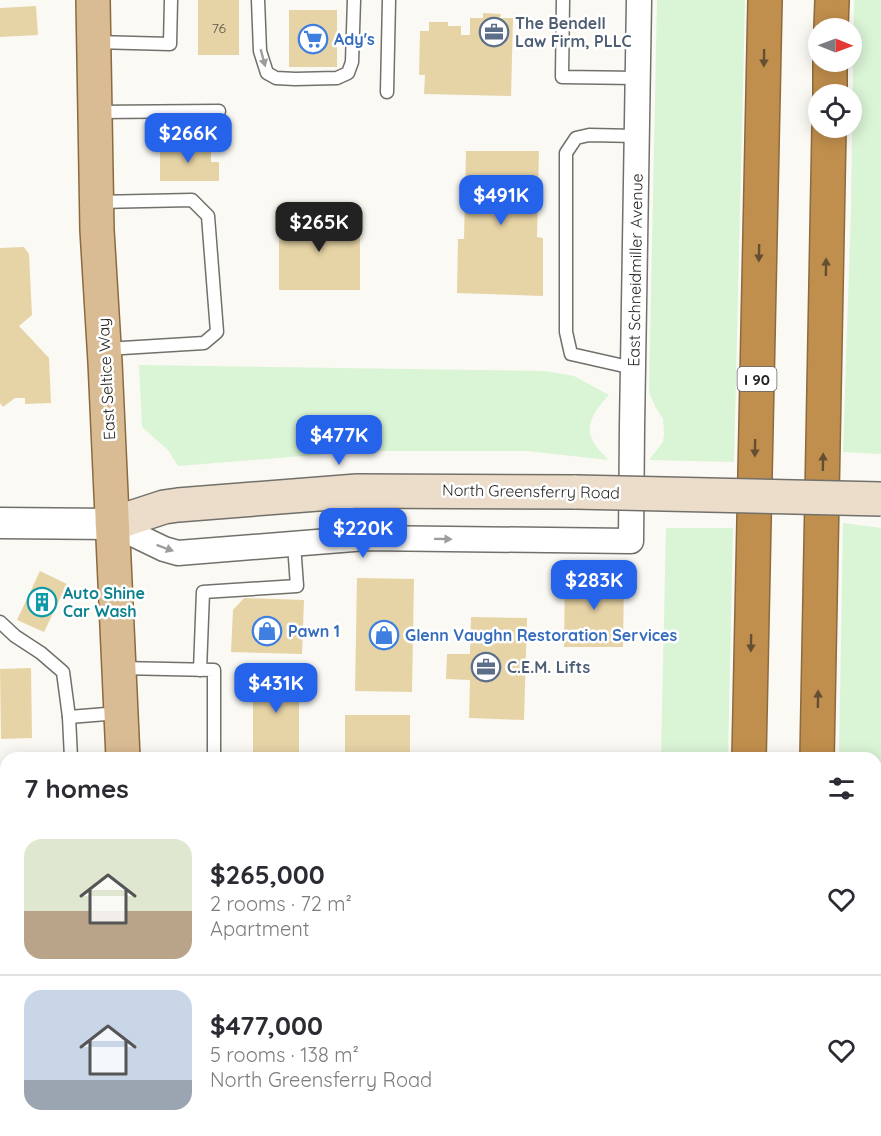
<!DOCTYPE html>
<html lang="en">
<head>
<meta charset="utf-8">
<style>
  body { margin:0; font-family:Quicksand,sans-serif; background:#f7f7f7; color:#2b2b33; height:100vh; display:flex; flex-direction:column; font-size:22px; white-space:nowrap }
  * { box-sizing:border-box; margin:0 }
  p { font-size:20px; color:#7c7c81 }
  .icon { flex:none; width:33px; height:33px; fill:none; stroke:currentColor; stroke-width:2; stroke-linecap:round; stroke-linejoin:round }
  .map { position:relative; flex:1; overflow:hidden }
  .sheet { position:absolute; left:0px; top:752px; width:882px; height:386px; display:flex; flex-direction:column; background:#fff; border-radius:18px 18px 0 0; box-shadow:0 3px 15px #0003 }
  .sheet>* { flex:none }
  .needle { width:39px; rotate:91deg }
  .tools { position:absolute; left:808px; top:18px; display:grid; gap:12px }
  .tools a { display:grid; place-items:center; width:54px; height:54px; border-radius:50%; background:#fff; box-shadow:0 3px 15px #0003; font-size:30px }
  .price { position:absolute; translate:-50% -51px; padding:0 14px; border-radius:12px; background:#2563eb; color:#fff; font-size:20px; line-height:39px; filter:drop-shadow(0 2px 3px #0008) }
  .price::after { content:''; position:absolute; left:50%; top:36px; width:18px; height:14px; margin-left:-9px; background:inherit; clip-path:polygon(0 0,100% 0,50% 100%) }
  .price.active { background:#222; color:#fff }
  ul { padding:0; list-style:none }
  li { display:flex; align-items:center; gap:18px; height:150px; padding:0 24px }
  li+li { border-top:2px solid #e1e1e2 }
  li span { display:grid; place-items:center; flex:none; width:168px; height:120px; border-radius:18px; color:#555 }
  li>.icon { margin-inline-start:auto }
  span .icon { width:72px; height:72px; fill:#fffc; stroke-width:1 }
  li b { font-size:26px }
  h2 { display:flex; justify-content:space-between; align-items:center; height:72px; padding:0 24px; font-size:26px }
  .map>svg:first-child { display:block }
</style>
</head>
<body>
<div class="map">
<svg width="881" height="1136" viewBox="0 0 881 1136">
  <rect width="100%" height="100%" fill="#fbf9f3"/>
  <g fill="#daf4d6">
    <path d="M657,0h88l-11,462 -85,-2 14,-18 1,-8 -1,-15 -8,-13 -6,-14z"/>
    <path d="M854,0h27v454l-38,-2 8,-244z"/>
    <path d="M139,365l406,6 29,5 35,19c-11,12 -26,29 -16,46 3,7 11,13 15,19l-81,-9h-162l-187,15 -10,-16 -26,-23z"/>
    <path d="M843,523l38,5v608h-50v-5h45v-373l-37,-1z"/>
    <path d="M666,528h67l-5,229h-67z"/>
    <rect x="654" y="1131" width="67" height="5"/>
  </g>
  <g fill="#e7d4a6">
    <rect x="198" y="0" width="41" height="55"/>
    <path d="M36,6l2,29 -38,2v-29z"/>
    <rect x="289" y="10" width="48" height="57"/>
    <path d="M483,13l18,1 -1,4h13l-2,78 -87,-2 1,-19h-6l1,-44h9v-9h19v4h13v9h9v-17h13z"/>
    <path d="M160,145l51,1v16h8v19h-59z"/>
    <path d="M466,151h73l-2,86 6,1v58l-86,-3 1,-54h6z"/>
    <path d="M279,216l81,1v73h-81z"/>
    <path d="M24,247l5,7 3,61 -13,11 30,32 2,45 -26,1v-6h-10l-12,9 -3,-4v-155z"/>
    <path d="M40,571l27,13 -23,48 -27,-12z"/>
    <path d="M565,575l59,1 -1,71h-59z"/>
    <path d="M357,578l57,1 -2,113 -57,-1z"/>
    <path d="M244,598l60,2 -2,54 -71,-2 2,-42z"/>
    <path d="M471,617l56,1 -3,102 -55,-2 1,-38 -24,-1 1,-25h23z"/>
    <path d="M31,668l1,70 -31,1 -1,-70z"/>
    <rect x="253" y="671" width="46" height="87"/>
    <path d="M345,715h65v41l-65,-1z"/>
    <path d="M19,1131h42v5h-41z"/>
  </g>
  <g fill="none" stroke-linecap="round" stroke-linejoin="round">
    <g stroke="#72706b" stroke-width="15">
      <g id="service">
        <path d="M258,0l2,51 7,22 9,5 19,1 42,-1 11,-5 4,-11 2,-62"/>
        <path d="M563,0l-1,77 76,1"/>
        <path d="M95,42l75,2 1,-44"/>
        <path d="M387,92l2,-92"/>
        <path d="M96,112l123,-1"/>
        <path d="M97,202l95,-2 16,16 9,116 -13,11 -98,6"/>
        <path d="M633,368l-62,-14 -5,-22v-179l10,-15 13,-3 48,1"/>
        <path d="M0,622l15,14 26,17 22,19 6,45 50,-4"/>
        <path d="M120,668l94,2v88"/>
        <path d="M200,670l3,-78 94,-6 -3,-42"/>
        <path d="M69,717l2,41"/>
        <path d="M306,1131l6,5"/>
        <path d="M89,1136l1,-5"/>
        <path d="M219,1136l1,-5"/>
      </g>
    </g>
    <g stroke="#72706b" stroke-width="27">
      <path id="minor" d="M112,524l52,25 14,4 188,-15 265,3 1,-114 7,-427"/>
    </g>
    <g stroke="#72706b" stroke-width="33">
      <path id="tertiary" d="M0,523l112,1"/>
    </g>
    <g stroke="#72706b" stroke-width="36">
      <path id="secondary" d="M112,524l52,-17 14,-2 179,-14 219,1"/>
    </g>
    <g stroke="#8b6a3e" stroke-width="36">
      <g id="primary">
        <path d="M93,0l4,230 8,132 18,396"/>
        <path d="M140,1131v5"/>
      </g>
    </g>
    <g stroke="#8b6a3e" stroke-width="36">
      <g id="motorway">
        <path d="M831,28l1,-28"/>
        <path d="M830,94v-32"/>
        <path d="M749,758l16,-758"/>
        <path d="M817,758l12,-630"/>
        <path d="M741,1136v-5"/>
        <path d="M809,1136v-5"/>
      </g>
    </g>
    <use href="#service" stroke="#fff" stroke-width="12"/>
    <use href="#minor" stroke="#fff" stroke-width="24"/>
    <use href="#tertiary" stroke="#fff" stroke-width="30"/>
    <use href="#secondary" stroke="#ecddca" stroke-width="33"/>
    <use href="#primary" stroke="#dabc94" stroke-width="33"/>
    <use href="#motorway" stroke="#c18f4d" stroke-width="33"/>
    <g stroke="#72706b" stroke-width="36" stroke-linecap="butt">
      <path id="secondary-bridge" d="M576,492l305,7"/>
    </g>
    <use href="#secondary-bridge" stroke="#ecddca" stroke-width="33"/>
  </g>
  <defs><path id="oneway-solid" d="M-6-.8H1V-3.2L6.5 0L1 3.2V.8H-6Z" transform="scale(1.5)"/></defs>
  <g fill="#9d9d9c">
    <use href="#oneway-solid" transform="translate(263 58) rotate(75)"/>
    <use href="#oneway-solid" transform="translate(443 539) rotate(1)"/>
    <use href="#oneway-solid" transform="translate(165 548) rotate(20)"/>
  </g>
  <g fill="#644f34">
    <use href="#oneway-solid" transform="translate(764 58) rotate(91)"/>
    <use href="#oneway-solid" transform="translate(759 253) rotate(91)"/>
    <use href="#oneway-solid" transform="translate(826 267) rotate(-89)"/>
    <use href="#oneway-solid" transform="translate(755 448) rotate(91)"/>
    <use href="#oneway-solid" transform="translate(823 462) rotate(-89)"/>
    <use href="#oneway-solid" transform="translate(751 643) rotate(91)"/>
    <use href="#oneway-solid" transform="translate(818 699) rotate(-89)"/>
  </g>
  <defs>
    <g id="office-ring" transform="scale(1.5)"><circle r="9.5" fill="#fff" stroke="#5c6f8a" stroke-width="1.5"/><path d="M-6-3h4V-5.5h4V-3h4V5H-6ZM-1-4.5V-3h2v-1.5ZM-6 0V1H6V0Z" fill="#5c6f8a"/></g>
    <g id="supermarket-ring" transform="scale(1.5)"><circle r="9.5" fill="#fff" stroke="#3f7fe0" stroke-width="1.5"/><path d="M-6-5.5h2.5l.6 2H6L4.5 2H-2.5L-4.4-4H-6ZM-1.5 3.2a1.3 1.3 0 1 0 .1 0ZM3 3.2a1.3 1.3 0 1 0 .1 0Z" fill="#3f7fe0"/></g>
    <g id="building-ring" transform="scale(1.5)"><circle r="9.5" fill="#fff" stroke="#0f9aa8" stroke-width="1.5"/><path d="M-4-6H4V6H1V3H-1V6H-4ZM-2.5-4.3h1.7v1.8h-1.7ZM.8-4.3h1.7v1.8H.8ZM-2.5-1h1.7V.8h-1.7ZM.8-1h1.7V.8H.8Z" fill="#0f9aa8"/></g>
    <g id="shop-ring" transform="scale(1.5)"><circle r="9.5" fill="#fff" stroke="#3f7fe0" stroke-width="1.5"/><path d="M-5-2.5h2.3a2.7 3.5 0 0 1 5.4 0H5L5.5 6h-11ZM-1.5-2.5h3a1.5 2.3 0 0 0-3 0Z" fill="#3f7fe0"/></g>
  </defs>
  <g fill-rule="evenodd">
    <use href="#office-ring" x="494" y="32"/>
    <use href="#supermarket-ring" x="313" y="39"/>
    <use href="#building-ring" x="42" y="602"/>
    <use href="#shop-ring" x="267" y="631"/>
    <use href="#shop-ring" x="384" y="635"/>
    <use href="#office-ring" x="486" y="667"/>
  </g>
  <g text-anchor="middle" dominant-baseline="central" stroke-width="5" stroke-linejoin="round" paint-order="stroke">
    <g font-size="14" fill="#565144">
      <text x="219" y="28">76</text>
    </g>
    <rect fill="#fff" stroke="#676665" stroke-width="1.5" x="737.5" y="367" width="39" height="24" rx="4.5"/>
    <g font-size="15" font-weight="bold" fill="#262523">
      <text x="757" y="379">I 90</text>
    </g>
    <g font-size="16" font-weight="bold" fill="#4e5e75" stroke="#fff" text-anchor="start">
      <text x="515" y="23">The Bendell<tspan x="515" dy="18">Law Firm, PLLC</tspan></text>
      <text x="507" y="667">C.E.M. Lifts</text>
    </g>
    <g font-size="16" font-weight="bold" fill="#366cbe" stroke="#fff" text-anchor="start">
      <text x="334" y="39">Ady's</text>
      <text x="288" y="631">Pawn 1</text>
      <text x="405" y="635">Glenn Vaughn Restoration Services</text>
    </g>
    <g font-size="16" fill="#262523" stroke="#fff">
      <text transform="translate(635 270) rotate(-89)">East Schneidmiller Avenue</text>
      <text transform="translate(106 379) rotate(-93)">East Seltice Way</text>
      <text transform="translate(531 491) rotate(1)">North Greensferry Road</text>
    </g>
    <g font-size="16" font-weight="bold" fill="#0d838f" stroke="#fff" text-anchor="start">
      <text x="63" y="593">Auto Shine<tspan x="63" dy="18">Car Wash</tspan></text>
    </g>
  </g>
</svg>
<div class="tools">
<a><svg class="needle" viewBox="-14 -14 28 28"><path d="M0-13l5 13h-10z" fill="#e53935"/><path d="M0 13l5-13h-10z" fill="#7c7c81"/></svg></a>
<a><svg class="icon" aria-label="locate" viewBox="0 0 24 24"><circle cx="12" cy="12" r="6"/><path d="M12 2v4M12 18v4M2 12h4M18 12h4"/></svg></a>
</div>
<b class="price" style="left:188px;top:164px">$266K</b>
<b class="price" style="left:501px;top:226px">$491K</b>
<b class="price active" style="left:319px;top:253px">$265K</b>
<b class="price" style="left:339px;top:466px">$477K</b>
<b class="price" style="left:363px;top:559px">$220K</b>
<b class="price" style="left:594px;top:611px">$283K</b>
<b class="price" style="left:276px;top:714px">$431K</b>
<section class="sheet">
<h2>7 homes<svg class="icon" aria-label="filters" viewBox="0 0 24 24"><path d="M4 7h16M4 17h16"/><circle cx="9" cy="7" r="2"/><circle cx="15" cy="17" r="2"/></svg></h2>
<ul>
<li><span style="background:linear-gradient(#dfe7d0 60%,#b9a48a 0)"><svg class="icon" aria-label="home" viewBox="0 0 24 24"><path d="M3 11l9-7 9 7M6 9v11h12V9"/></svg></span><div><b>$265,000</b><p>2 rooms · 72 m²</p><p>Apartment</p></div><svg class="icon" aria-label="heart" viewBox="0 0 24 24"><path d="M12 20l-8-8c-3-5 5-10 8-4 3-6 11-1 8 4z"/></svg></li>
<li><span style="background:linear-gradient(#c9d6e8 75%,#9aa5b1 0)"><svg class="icon" aria-label="home" viewBox="0 0 24 24"><path d="M3 11l9-7 9 7M6 9v11h12V9"/></svg></span><div><b>$477,000</b><p>5 rooms · 138 m²</p><p>North Greensferry Road</p></div><svg class="icon" aria-label="heart" viewBox="0 0 24 24"><path d="M12 20l-8-8c-3-5 5-10 8-4 3-6 11-1 8 4z"/></svg></li>
</ul>
</section>
</div>
</body>
</html>
